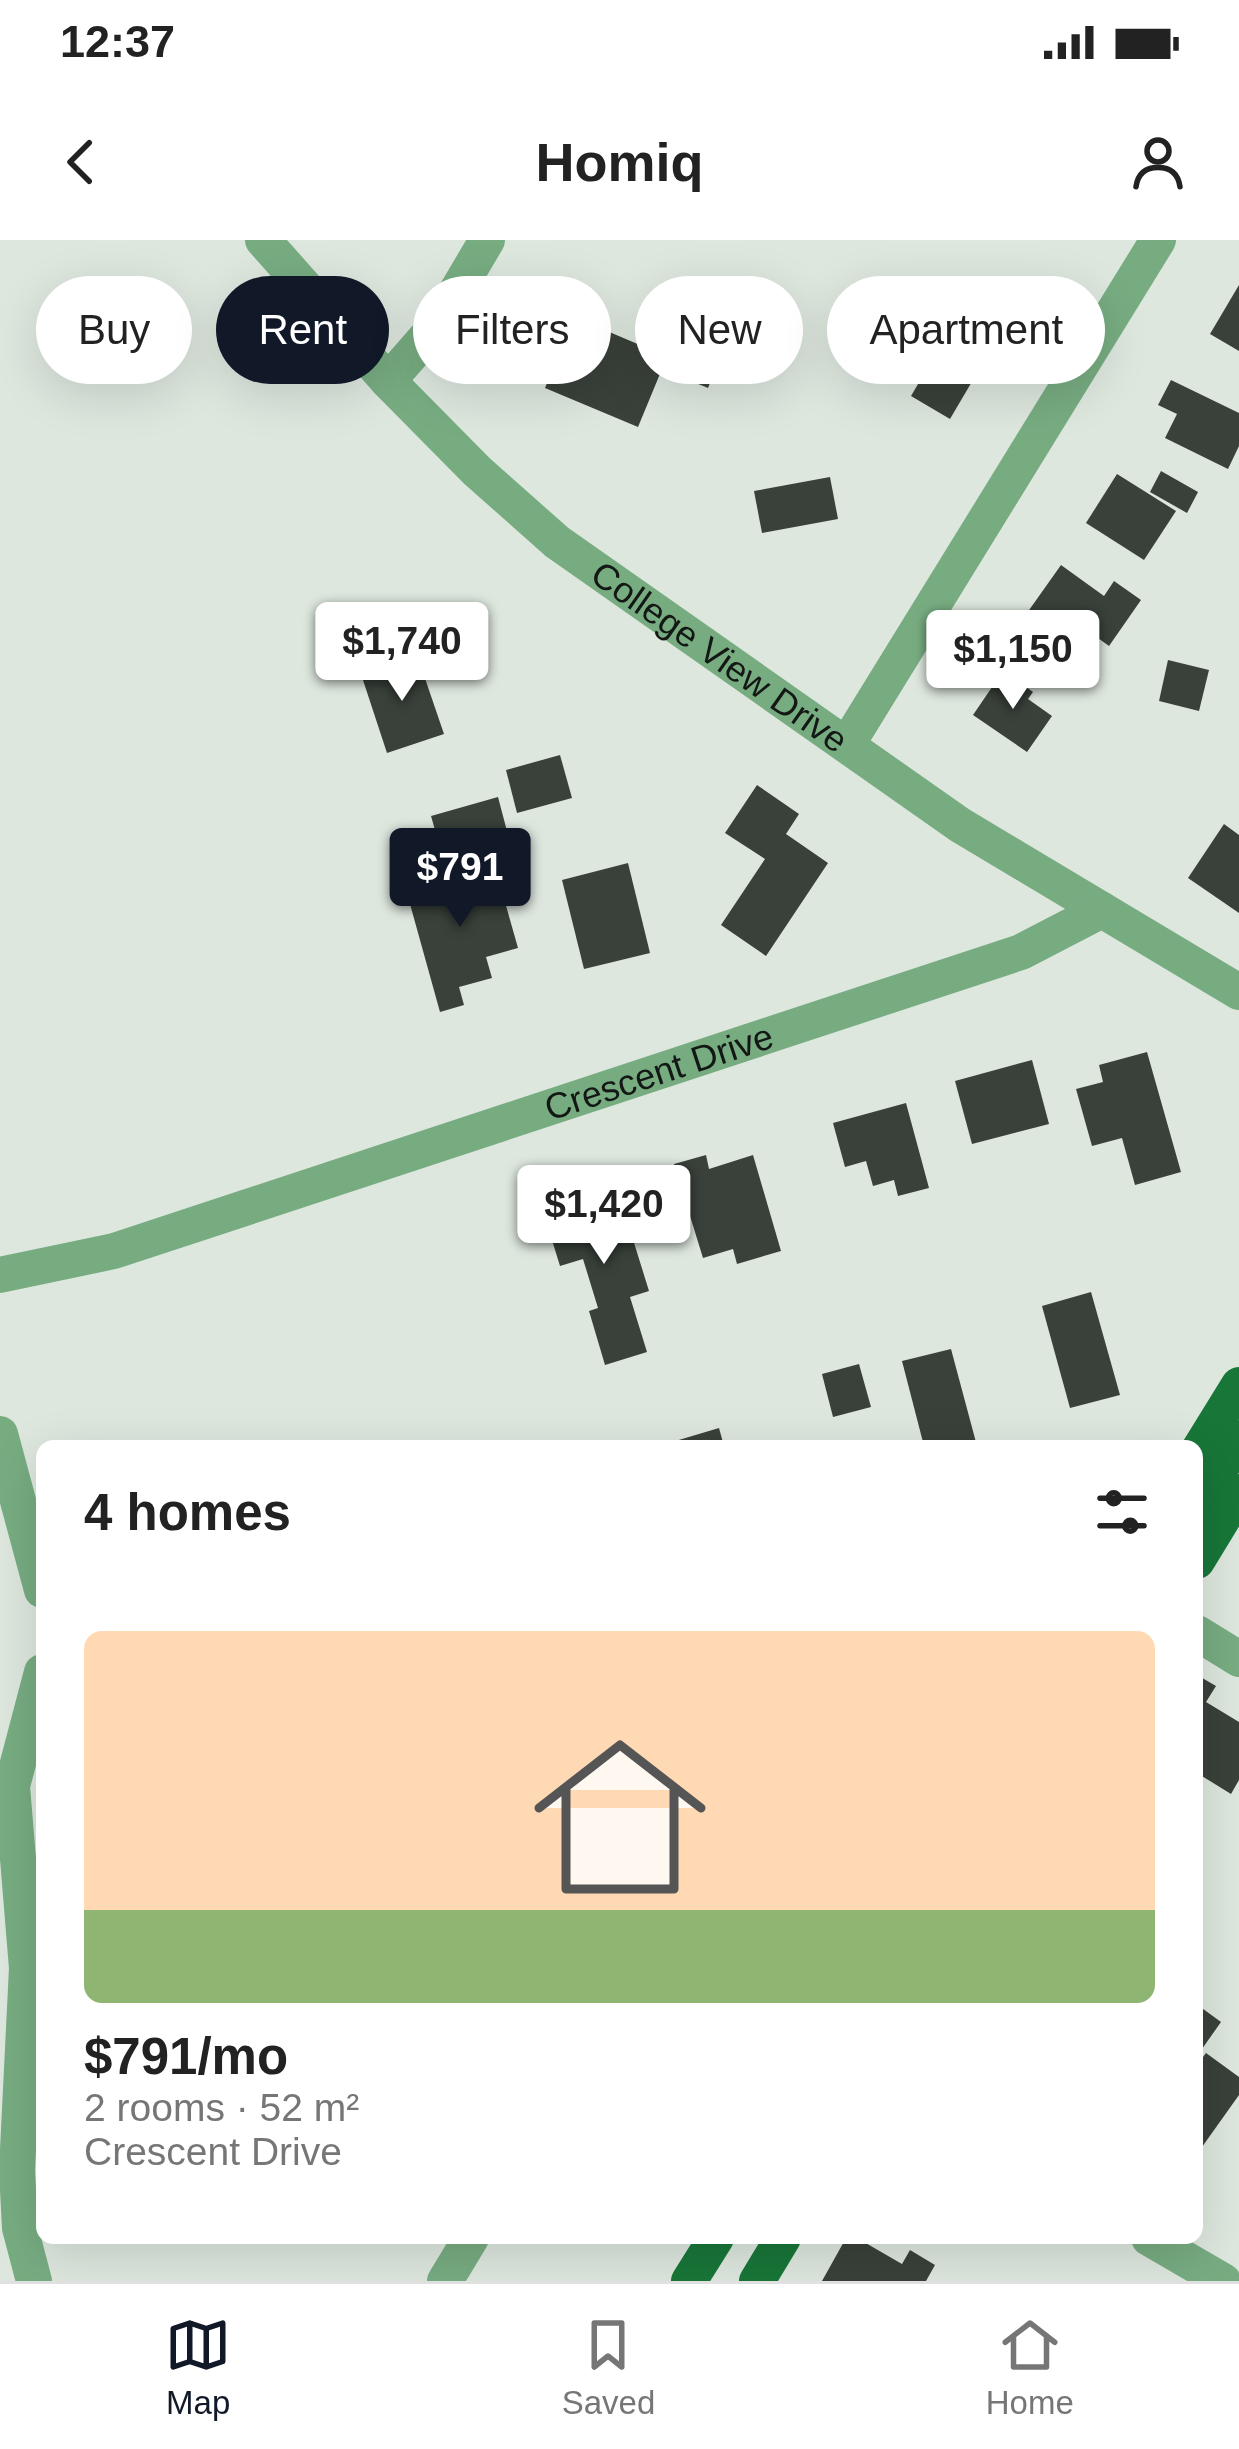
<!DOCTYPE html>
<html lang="en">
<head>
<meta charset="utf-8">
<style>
  body { margin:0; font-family:Helvetica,sans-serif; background:#f2f2f2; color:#222; height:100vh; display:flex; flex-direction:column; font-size:45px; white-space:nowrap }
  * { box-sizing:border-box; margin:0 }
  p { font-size:39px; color:#767676 }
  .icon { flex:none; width:66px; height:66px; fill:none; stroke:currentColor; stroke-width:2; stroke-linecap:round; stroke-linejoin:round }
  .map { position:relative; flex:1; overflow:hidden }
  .drawer { position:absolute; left:36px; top:1200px; width:1167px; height:804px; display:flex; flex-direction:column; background:#fff; border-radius:18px; box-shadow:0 12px 48px #0002 }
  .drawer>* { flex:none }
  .guide { position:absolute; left:36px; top:36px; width:1167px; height:108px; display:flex; gap:24px }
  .price { position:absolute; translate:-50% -102px; padding:0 27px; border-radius:12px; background:#fff; color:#222; font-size:39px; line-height:78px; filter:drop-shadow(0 3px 6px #0008) }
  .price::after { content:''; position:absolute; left:50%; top:72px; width:36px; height:27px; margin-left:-18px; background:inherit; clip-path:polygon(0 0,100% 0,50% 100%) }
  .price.active { background:#111827; color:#fff }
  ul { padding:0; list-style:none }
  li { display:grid; align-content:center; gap:24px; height:636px; padding:0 48px }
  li+li { border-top:3px solid #e0e0e0 }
  li span { display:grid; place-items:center; height:372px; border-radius:18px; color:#555 }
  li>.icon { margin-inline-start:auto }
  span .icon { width:216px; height:216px; fill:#fffc; stroke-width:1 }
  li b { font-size:51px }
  h2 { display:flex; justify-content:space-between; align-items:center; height:144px; padding:0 48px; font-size:51px }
  .tag { padding:0 42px; border-radius:54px; background:#fff; box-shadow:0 12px 48px #0002; font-size:42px; line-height:108px }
  .tag.active { background:#111827; color:#fff }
  .status { display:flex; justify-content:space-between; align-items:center; height:84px; padding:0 60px; background:#fff; direction:ltr }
  .status svg { height:33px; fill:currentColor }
  header { display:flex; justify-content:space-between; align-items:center; height:156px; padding:0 48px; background:#fff; font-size:54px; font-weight:600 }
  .menu { display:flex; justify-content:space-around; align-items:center; height:168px; border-top:3px solid #e0e0e0; background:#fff; font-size:33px; color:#767676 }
  .menu a { display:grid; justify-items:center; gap:6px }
  .menu .active { color:#111827 }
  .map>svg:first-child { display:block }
</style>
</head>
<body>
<div class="status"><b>12:37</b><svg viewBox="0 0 49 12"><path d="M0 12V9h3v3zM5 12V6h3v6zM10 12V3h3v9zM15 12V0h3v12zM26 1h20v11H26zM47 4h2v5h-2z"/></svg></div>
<header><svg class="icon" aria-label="back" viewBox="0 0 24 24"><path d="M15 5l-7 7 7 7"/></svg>Homiq<svg class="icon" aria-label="person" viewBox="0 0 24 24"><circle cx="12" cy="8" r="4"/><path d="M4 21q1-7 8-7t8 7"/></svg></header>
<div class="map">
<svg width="1239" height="2041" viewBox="0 0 1239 2041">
  <rect width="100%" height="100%" fill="#dde7de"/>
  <g fill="#39413a">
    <path d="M978,42l39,23 -67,114 -39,-23z"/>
    <path d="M1239,45v66l-29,-17z"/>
    <path d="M664,66l35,14 -11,27 31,13 -11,28 -46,-19 -24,58 -93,-39 29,-71 73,31z"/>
    <path d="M1171,140l68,33v33l-11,23 -63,-31 12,-24 -19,-9z"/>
    <path d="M1161,231l37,21 -11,21 -37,-21z"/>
    <path d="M1117,234l59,37 -32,49 -58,-37z"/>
    <path d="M830,237l8,42 -76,14 -8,-42z"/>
    <path d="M1061,325l43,31 10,-15 27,19 -32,46 -32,-23 -11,17 -39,-27z"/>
    <path d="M417,415l27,79 -57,19 -26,-79z"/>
    <path d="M1168,420l41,10 -10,41 -40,-10z"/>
    <path d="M1003,431l30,21 -5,7 24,17 -25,36 -54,-37z"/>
    <path d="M560,515l12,43 -55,15 -11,-43z"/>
    <path d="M757,545l42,29 -13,20 42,29 -62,93 -45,-31 44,-66 -40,-26z"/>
    <path d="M498,557l14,53 -47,12 -7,-24 -19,6 -8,-28z"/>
    <path d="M1224,584l15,11v78l-51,-35z"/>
    <path d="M628,623l22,90 -66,16 -22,-89z"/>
    <path d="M481,625l7,27 13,-4 17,60 -32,9 6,21 -33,9 5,18 -24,7 -35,-126z"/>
    <path d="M1147,812l34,120 -46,13 -13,-47 -30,8 -16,-57 27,-7 -4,-17z"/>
    <path d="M1032,820l17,64 -77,20 -17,-63z"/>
    <path d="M906,863l23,85 -31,8 -4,-16 -21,6 -7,-25 -21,6 -12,-44z"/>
    <path d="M706,915l3,14 44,-14 28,96 -44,13 -4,-15 -30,9 -29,-94z"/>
    <path d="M617,948l32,103 -19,6 17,55 -42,13 -16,-54 9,-3 -15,-49 -23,7 -17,-55z"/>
    <path d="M1091,1052l29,103 -50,13 -28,-102z"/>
    <path d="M951,1109l26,97h-53l-22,-85z"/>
    <path d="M859,1124l12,43 -38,10 -11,-43z"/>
    <path d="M719,1188l5,18h-62v-1z"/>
    <path d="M1197,1435l19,11 -10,16 33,20v58l-8,14 -34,-21z"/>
    <path d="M1199,1766l22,16 -24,34v-47z"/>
    <path d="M1206,1813l33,24v18l-42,59v-89z"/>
    <path d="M846,1998h11l45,26 8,-14 25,15 -9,16h-104z"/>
  </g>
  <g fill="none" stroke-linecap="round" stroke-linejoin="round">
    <g stroke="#77ac81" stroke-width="36">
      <path id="s1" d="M263,0l125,141 89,90 80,71 403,283 279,167"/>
      <path d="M388,141l49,-56 50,-85"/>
      <path d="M848,503l310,-503"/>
      <path id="s2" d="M0,1035l114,-24 907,-299 81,-42"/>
      <path d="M0,1194l42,156"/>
      <path d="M1197,1393l42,26"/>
      <path d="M1149,1998l74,43"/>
      <path d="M34,2041l-14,-53 -3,-58 10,-202 -15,-182 30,-114"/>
      <path d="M445,2041l26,-43"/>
    </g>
    <g stroke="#187638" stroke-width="36">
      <path d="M1197,1213l42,-68"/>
      <path d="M1197,1267l42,-69"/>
      <path d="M1197,1321l42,-69"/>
      <path d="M689,2041l27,-43"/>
      <path d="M757,2041l26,-43"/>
    </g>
  </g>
  <g text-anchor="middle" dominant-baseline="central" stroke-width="12" stroke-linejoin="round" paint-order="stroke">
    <g font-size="36" fill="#141815" stroke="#eaf4eb">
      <text stroke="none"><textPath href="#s1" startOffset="621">College View Drive</textPath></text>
      <text stroke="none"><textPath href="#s2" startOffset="690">Crescent Drive</textPath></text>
    </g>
  </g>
</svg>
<b class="price" style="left:402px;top:464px">$1,740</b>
<b class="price" style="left:1013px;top:472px">$1,150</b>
<b class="price active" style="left:460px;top:690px">$791</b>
<b class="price" style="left:604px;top:1027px">$1,420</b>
<div class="guide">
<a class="tag">Buy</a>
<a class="tag active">Rent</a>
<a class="tag">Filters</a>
<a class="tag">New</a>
<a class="tag">Apartment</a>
</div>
<section class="drawer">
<h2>4 homes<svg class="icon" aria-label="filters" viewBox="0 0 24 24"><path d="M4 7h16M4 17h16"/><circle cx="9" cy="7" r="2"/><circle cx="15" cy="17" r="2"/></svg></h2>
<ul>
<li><span style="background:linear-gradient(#ffd9b3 75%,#8fb573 0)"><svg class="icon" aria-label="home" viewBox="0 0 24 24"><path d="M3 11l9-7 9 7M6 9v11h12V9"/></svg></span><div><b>$791/mo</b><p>2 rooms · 52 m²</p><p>Crescent Drive</p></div></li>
</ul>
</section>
</div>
<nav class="menu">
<a class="active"><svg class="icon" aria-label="map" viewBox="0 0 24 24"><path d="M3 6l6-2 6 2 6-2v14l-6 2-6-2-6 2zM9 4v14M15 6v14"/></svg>Map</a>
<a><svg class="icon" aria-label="saved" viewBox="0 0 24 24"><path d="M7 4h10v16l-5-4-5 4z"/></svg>Saved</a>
<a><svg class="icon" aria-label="home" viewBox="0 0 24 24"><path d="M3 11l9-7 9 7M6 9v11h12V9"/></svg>Home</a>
</nav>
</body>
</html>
